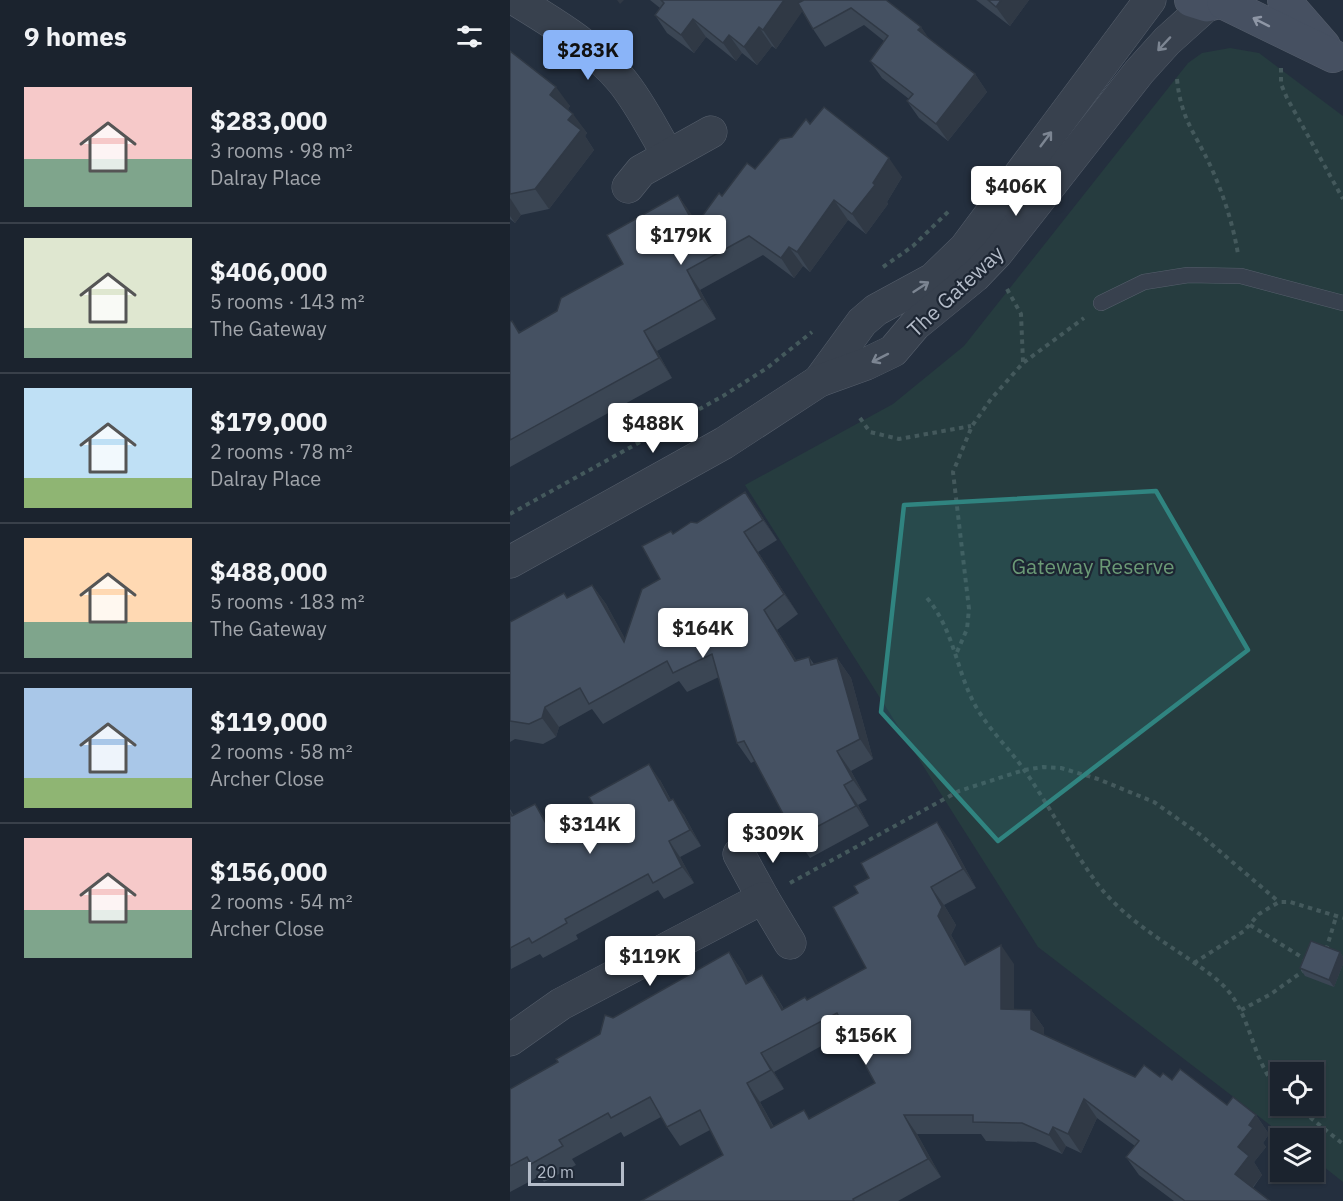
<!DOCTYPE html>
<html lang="en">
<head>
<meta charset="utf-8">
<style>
  body { margin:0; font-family:"IBM Plex Sans",sans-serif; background:#282f3a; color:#f1f3f6; height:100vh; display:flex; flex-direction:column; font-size:22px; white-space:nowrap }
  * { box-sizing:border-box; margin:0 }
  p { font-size:20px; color:#a0a4aa }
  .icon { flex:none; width:33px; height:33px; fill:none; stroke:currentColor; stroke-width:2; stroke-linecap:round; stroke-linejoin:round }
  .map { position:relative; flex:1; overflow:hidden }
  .side { display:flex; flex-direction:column; background:#1b232e; width:510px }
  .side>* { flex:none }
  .fabs { position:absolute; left:760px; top:1062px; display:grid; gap:12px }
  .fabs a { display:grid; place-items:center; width:54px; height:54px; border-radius:0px; background:#1b232e; box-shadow:0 2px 4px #0004,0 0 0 2px #39404a; font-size:30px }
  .scale { position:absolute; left:18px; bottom:15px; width:96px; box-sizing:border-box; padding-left:6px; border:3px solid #b4bcc9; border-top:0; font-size:16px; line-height:21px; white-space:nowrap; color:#b4bcc9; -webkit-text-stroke:4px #1d2633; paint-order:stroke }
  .price { position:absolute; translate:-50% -51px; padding:0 14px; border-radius:6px; background:#fff; color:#222; font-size:20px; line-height:39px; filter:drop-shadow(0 2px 3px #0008) }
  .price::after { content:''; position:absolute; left:50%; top:36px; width:18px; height:14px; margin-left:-9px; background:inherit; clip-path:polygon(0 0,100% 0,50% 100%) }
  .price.current { background:#8ab4f8; color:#111 }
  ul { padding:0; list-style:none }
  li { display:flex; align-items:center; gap:18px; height:150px; padding:0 24px }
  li+li { border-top:2px solid #39404a }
  li span { display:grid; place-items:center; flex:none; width:168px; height:120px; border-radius:0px; color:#555 }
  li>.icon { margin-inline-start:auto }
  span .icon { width:72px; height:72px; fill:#fffc; stroke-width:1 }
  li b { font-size:26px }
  h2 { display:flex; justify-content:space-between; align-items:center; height:72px; padding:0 24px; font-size:26px }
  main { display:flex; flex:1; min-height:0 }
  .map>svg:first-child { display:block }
</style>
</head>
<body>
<main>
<section class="side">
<h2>9 homes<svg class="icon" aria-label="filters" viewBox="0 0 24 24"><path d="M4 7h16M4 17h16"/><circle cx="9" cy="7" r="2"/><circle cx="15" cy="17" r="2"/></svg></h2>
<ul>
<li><span style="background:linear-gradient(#f6c9c9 60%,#7fa58c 0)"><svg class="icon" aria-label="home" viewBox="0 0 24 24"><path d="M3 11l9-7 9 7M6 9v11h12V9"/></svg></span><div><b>$283,000</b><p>3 rooms · 98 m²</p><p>Dalray Place</p></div></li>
<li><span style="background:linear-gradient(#dfe7d0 75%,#7fa58c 0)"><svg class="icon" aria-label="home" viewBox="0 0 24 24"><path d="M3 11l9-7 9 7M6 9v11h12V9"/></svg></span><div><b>$406,000</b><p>5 rooms · 143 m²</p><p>The Gateway</p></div></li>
<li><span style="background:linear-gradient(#bfe0f5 75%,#8fb573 0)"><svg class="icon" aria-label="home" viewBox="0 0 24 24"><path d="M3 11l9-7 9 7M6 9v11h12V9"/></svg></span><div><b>$179,000</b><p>2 rooms · 78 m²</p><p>Dalray Place</p></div></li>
<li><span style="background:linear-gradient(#ffd9b3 70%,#7fa58c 0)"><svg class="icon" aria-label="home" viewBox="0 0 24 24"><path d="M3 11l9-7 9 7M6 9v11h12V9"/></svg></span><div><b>$488,000</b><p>5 rooms · 183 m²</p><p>The Gateway</p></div></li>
<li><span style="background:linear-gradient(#a9c7e8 75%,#8fb573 0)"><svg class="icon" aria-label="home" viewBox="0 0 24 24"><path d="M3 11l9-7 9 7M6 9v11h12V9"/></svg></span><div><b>$119,000</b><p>2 rooms · 58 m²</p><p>Archer Close</p></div></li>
<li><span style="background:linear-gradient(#f6c9c9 60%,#7fa58c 0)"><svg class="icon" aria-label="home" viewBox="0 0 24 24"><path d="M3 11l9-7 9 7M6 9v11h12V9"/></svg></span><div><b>$156,000</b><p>2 rooms · 54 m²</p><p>Archer Close</p></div></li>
</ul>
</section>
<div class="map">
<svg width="833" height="1201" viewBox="0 0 833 1201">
  <rect width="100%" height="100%" fill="#242f3e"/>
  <path fill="#263c3f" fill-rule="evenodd" d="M720,48l29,5 84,63v1066l-29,-23v-21h-27l-249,-191 -293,-462 148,-81 71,-58 224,-283 14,-10zM771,1072h33v34h-33z"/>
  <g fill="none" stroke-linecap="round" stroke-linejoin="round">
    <g stroke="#565f6c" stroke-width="16">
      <path id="lane" d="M591,303l43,-21 44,-7 53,1 102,27"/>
    </g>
    <g stroke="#565f6c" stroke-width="33">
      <g id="street">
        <path d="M6,0c37,23 77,46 106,81 18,22 31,49 46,74"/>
        <path d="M118,187l13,-16 70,-39"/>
        <path d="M309,381l43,-59 14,-12 57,-31 32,-31 185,-248"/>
        <path d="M0,562l214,-119 95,-62 47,-17 27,-13 22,-26 60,-49 22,-23 142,-181 28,-31 40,-36"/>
        <path d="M229,854l24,44"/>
        <path d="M0,1040l51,-36 202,-106 27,45"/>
      </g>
    </g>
    <g stroke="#565f6c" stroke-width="34">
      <g id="secondary">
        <path d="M681,0l16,5 22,-5"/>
        <path d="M774,0l40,46"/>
        <path d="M714,3l109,53"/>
      </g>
    </g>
    <g stroke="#44595c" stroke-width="4" stroke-dasharray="4.5 4.5" stroke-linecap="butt">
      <path d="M771,68v16l6,14 56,101"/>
      <path d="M667,79c4,40 17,52 33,86 13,28 23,59 28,89"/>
      <path d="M373,267l30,-21 37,-36"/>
      <path d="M497,289l14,25 2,48"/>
      <path d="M350,418l10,14 29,7 72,-13"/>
      <path d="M0,514l213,-118 44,-28 45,-36"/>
      <path d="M417,598c27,32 29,72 48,107 14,25 34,43 50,66 25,36 45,75 71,111 24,32 57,53 90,75 14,10 32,21 43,35 24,30 24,73 52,100"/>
      <path d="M447,652l10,-23 2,-20 -16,-137 19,-46 19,-27 32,-36 61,-45"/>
      <path d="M280,883l169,-92 65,-21 19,-3 18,1 37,11 56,23 48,34 77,66"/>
      <path d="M740,925l58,36"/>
      <path d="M816,950l10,-33"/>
      <path d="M684,963l50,-32 15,-17 20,-12h11l53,16"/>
      <path d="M731,1010l30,-16 35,-25"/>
      <path d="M786,1106l47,38"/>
    </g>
    <use href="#lane" stroke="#38414e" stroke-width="15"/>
    <use href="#street" stroke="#38414e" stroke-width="32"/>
    <use href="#secondary" stroke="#465061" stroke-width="33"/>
  </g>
  <g fill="#3b4654" fill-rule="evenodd">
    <path d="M140,0h236l35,27 7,11 47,36 12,18 -39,49 -29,-23 -12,-17 2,-2 -27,-21 -12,-17 14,-20 -20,-16 -39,22 -12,-18 -11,-18 -26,38 -4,-3 -15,19 -15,-12 -6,8 -30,-24 -12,16 -27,-20 -12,-18 5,-7z"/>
    <path d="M466,0h53l-19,26z"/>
    <path d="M0,51l60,55 -2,3 19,24 -2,3 9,14 -45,59 -28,6 -6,8 -5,-4z"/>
    <path d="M300,124l92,53 -15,25 1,2 -22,30 -18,-14 -38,52 -7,-6 -9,12 -31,-23 -63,35 16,29 -59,32 15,27 -162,89v-145l10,10 37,-21 66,-47 55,-69 19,29 25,-28 33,-27 37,-32z"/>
    <path d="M249,512l18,28 -19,12 40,62 -21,16 19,30 13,-3 5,7 23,-6 14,20 22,81 -22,12 16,29 -9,5 11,21 -59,32 -14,-20 -41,-77 -4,2 -14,-20 -18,-66 -32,15 -8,-11 -76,43 -11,-15 -33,18 -3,10 -13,7 -28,-5 -5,3v-120l57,-24 25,-13 14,19 19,35 35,-60 13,-45 24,-11z"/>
    <path d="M150,780l11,20 13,15 17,31 -21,11 14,26 -30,16 -6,-9 -82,45 2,4 -35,19 -3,-4 -29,15 -1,-160 4,7 32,4 13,22 42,-23z"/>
    <path d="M440,840l26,48 -32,17 12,20 -5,10 16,29h47v45l17,1 13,18v7l91,42h25l12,3 55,25 29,10 13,19 -6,9 3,4 -12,15 8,13 -9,13 17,13h-96l-35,-26 -13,-18 9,-11 -38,-28 -16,35 -15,-7 -4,8 -27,-12 -49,-1 -5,-7h-64l24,43 -43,24h-257l82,-46 -13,-25 -30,16 -13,-19 -6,-10 -37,20 -3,-5 -49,27 4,6 -32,17 -4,-6 -30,16v-103l48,-27 42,-28 13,-16 116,-66 13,19 6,12 27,11 9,15 23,-9 59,-32zM337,1032l28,51 -65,35 -36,9 -14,-25 24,-13 -10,-17z"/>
    <path d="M830,952l3,5v7l-9,23 -29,-11 -5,-8z"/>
  </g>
  <g fill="#303945">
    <path d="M107,0h7l-4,4z"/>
    <path d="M274,0h24l1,2 -33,47 -13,-19z"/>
    <path d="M491,0h28l-19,26 -14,-19z"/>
    <path d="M183,19l13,18 -12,16 -13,-18z"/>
    <path d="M249,27l13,19 -15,19 -13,-18z"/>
    <path d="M411,27l12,17 -15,-14z"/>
    <path d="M219,35l13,18 -6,8 -13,-18z"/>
    <path d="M465,74l12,18 -39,49 -12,-17z"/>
    <path d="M46,87l14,19 -6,9 -14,-20z"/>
    <path d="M63,114l14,19 -2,3 9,14 -45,59 -14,-20 33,-69z"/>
    <path d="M379,158l13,19 -15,25 1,2 -22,30 -14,-20z"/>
    <path d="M168,195l14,20 17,31 -14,-20z"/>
    <path d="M0,198l11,17 -6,8 -5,-7z"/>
    <path d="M324,200l14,20 -38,52 -13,-20z"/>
    <path d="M279,247l14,19 -9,12 -13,-20z"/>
    <path d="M177,270l13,20 16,29 -14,-20z"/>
    <path d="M134,331l13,20 15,27 -13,-20z"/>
    <path d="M235,492l14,20 18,28 -14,-20z"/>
    <path d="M234,532l14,20 40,62 -14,-20z"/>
    <path d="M82,585l14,19 32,58 -14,-20z"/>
    <path d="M254,610l13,20 32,50 -14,-19z"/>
    <path d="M327,658l14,20 22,81 -13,-20z"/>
    <path d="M35,707l14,20 -3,10 -14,-19z"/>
    <path d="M327,751l14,20 16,29 -14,-20z"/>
    <path d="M139,764l11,16 20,37 -11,-16z"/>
    <path d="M334,785l14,20 11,21 -13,-20z"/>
    <path d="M163,799l11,16 17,31 -11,-16z"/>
    <path d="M25,804l11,16 22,39 -11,-16z"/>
    <path d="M427,822l13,18 26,48 -13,-19z"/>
    <path d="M159,841l11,16 14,26 -12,-16z"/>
    <path d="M421,887l13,18 12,20 -5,10 27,48 -13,-18 -27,-49z"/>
    <path d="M491,945l13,19v64l-13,-19z"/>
    <path d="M219,952l13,19 17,32 -13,-19z"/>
    <path d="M830,952l3,5v7l-9,23 -5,-7z"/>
    <path d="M252,975l13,19 20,35 -13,-19z"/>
    <path d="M521,1010l13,18v20l-13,-19z"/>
    <path d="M251,1053l13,19 10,17 -13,-19z"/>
    <path d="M237,1083l13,19 24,44 -13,-18z"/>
    <path d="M574,1099l13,19 -16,35 -13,-19z"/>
    <path d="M394,1115l13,19 24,43 -13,-18z"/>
    <path d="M746,1115l13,19 -6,9 3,4 -12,15 8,13 -14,18 -13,-19 3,-27 11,-22z"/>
    <path d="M543,1127l13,19 -4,8 -13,-19z"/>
  </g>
  <g fill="#455162" stroke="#303945" stroke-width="1.5" fill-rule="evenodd">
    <path d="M151,0h123l-21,30 -4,-3 -15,20 -15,-12 -6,8 -30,-24 -12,16 -26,-20 9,-12z"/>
    <path d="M294,0h82l35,27 -3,3 57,44 -39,50 -29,-23 6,-7 -43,-33 18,-25 -37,-28 -38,21 -15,-26z"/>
    <path d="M478,0h13l-5,7z"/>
    <path d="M0,51l46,36 -6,8 23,19 -5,6 13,10 -46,59 -25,5z"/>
    <path d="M314,107l65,51 -16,25 2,2 -23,29 -18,-14 -37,52 -8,-5 -8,11 -32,-22 -62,34 15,29 -58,32 15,27 -149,82v-118l2,-1 7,12 38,-22 4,-13 62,-34 -16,-29 71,-40 17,31 24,-33 3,3 25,-33 8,6 25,-30 12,-2 14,-18 4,5z"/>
    <path d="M235,492l18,28 -19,12 40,62 -20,16 31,51 14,-4 2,8 26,-7 23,81 -23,12 16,29 -9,5 12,21 -60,32 -52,-97 -7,2 -25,-89 -39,19 -6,-12 -78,43 -9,-16 -35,19 -3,11 -13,6 -19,-3v-99l54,-29 3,5 25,-13 32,57 18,-53 18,-10 -18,-33 29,-15 2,3 18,-12 6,1z"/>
    <path d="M139,764l20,37 4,-2 17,31 -21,11 13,26 -29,16 -5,-9 -83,45 2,4 -35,20 -3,-5 -19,10v-136l2,4 23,-12 22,39 44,-24 -12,-22z"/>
    <path d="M427,822l26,47 -32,18 11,20 -4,9 27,49 36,-20v64l30,1v19l104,48 9,-12 16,12 3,-4 9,7 8,-11 47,36 6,-8 23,18 -7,10 4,3 -15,19 11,9 -14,18 35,27h-85l-59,-44 13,-16 -55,-42 -16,35 -15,-7 -4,8 -27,-12 -49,-1v-7h-69l24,44 -75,40 1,2h-213l82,-46 -23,-45 -33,17 -17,-30 -39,21 -3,-5 -49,27 4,6 -32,18 -4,-7 -17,9v-77l48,-27 -2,-3 44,-25 5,-19 8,3 116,-66 17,32 16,-9 20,35 23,-13 2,3 59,-32 -33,-61 25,-14 -4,-7 15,-8 -8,-15zM327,1013l38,70 -66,36 -5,-9 -33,18 -24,-45 24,-13 -10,-17z"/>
    <path d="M801,941l29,11 -11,28 -29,-12z"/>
  </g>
  <defs><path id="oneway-shaft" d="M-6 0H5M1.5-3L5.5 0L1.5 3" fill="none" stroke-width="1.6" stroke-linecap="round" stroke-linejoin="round" transform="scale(1.5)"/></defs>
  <use stroke="#8e96a5" href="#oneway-shaft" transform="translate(751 22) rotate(-153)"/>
  <g stroke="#7c8592">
    <use href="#oneway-shaft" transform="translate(654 44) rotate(133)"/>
    <use href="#oneway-shaft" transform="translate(536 139) rotate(-53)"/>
    <use href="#oneway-shaft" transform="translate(411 287) rotate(-33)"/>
    <use href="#oneway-shaft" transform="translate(370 358) rotate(153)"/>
  </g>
  <path fill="#308480" fill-opacity="0.2" stroke="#308480" stroke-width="4.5" stroke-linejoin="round" d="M646,491l92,159 -250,191 -117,-129 23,-207z"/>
  <g text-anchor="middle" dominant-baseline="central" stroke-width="4.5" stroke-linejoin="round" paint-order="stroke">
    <g font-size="21" fill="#b4bcc9" stroke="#1d2633">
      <text transform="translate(445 291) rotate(-43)">The Gateway</text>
    </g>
    <g font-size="21" fill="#6b9a76" stroke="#1d2633">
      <text x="583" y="566">Gateway Reserve</text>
    </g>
  </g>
</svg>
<div class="fabs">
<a><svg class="icon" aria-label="locate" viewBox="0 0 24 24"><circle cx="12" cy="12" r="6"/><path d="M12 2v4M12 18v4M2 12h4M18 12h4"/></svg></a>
<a><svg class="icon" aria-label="layers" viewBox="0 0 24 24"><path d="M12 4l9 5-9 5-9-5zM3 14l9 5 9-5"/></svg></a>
</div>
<div class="scale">20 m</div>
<b class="price current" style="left:78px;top:81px">$283K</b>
<b class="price" style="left:506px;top:217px">$406K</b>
<b class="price" style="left:171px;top:266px">$179K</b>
<b class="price" style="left:143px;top:454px">$488K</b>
<b class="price" style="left:193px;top:659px">$164K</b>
<b class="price" style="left:80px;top:855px">$314K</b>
<b class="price" style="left:263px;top:864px">$309K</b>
<b class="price" style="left:140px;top:987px">$119K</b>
<b class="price" style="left:356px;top:1066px">$156K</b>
</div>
</main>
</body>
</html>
